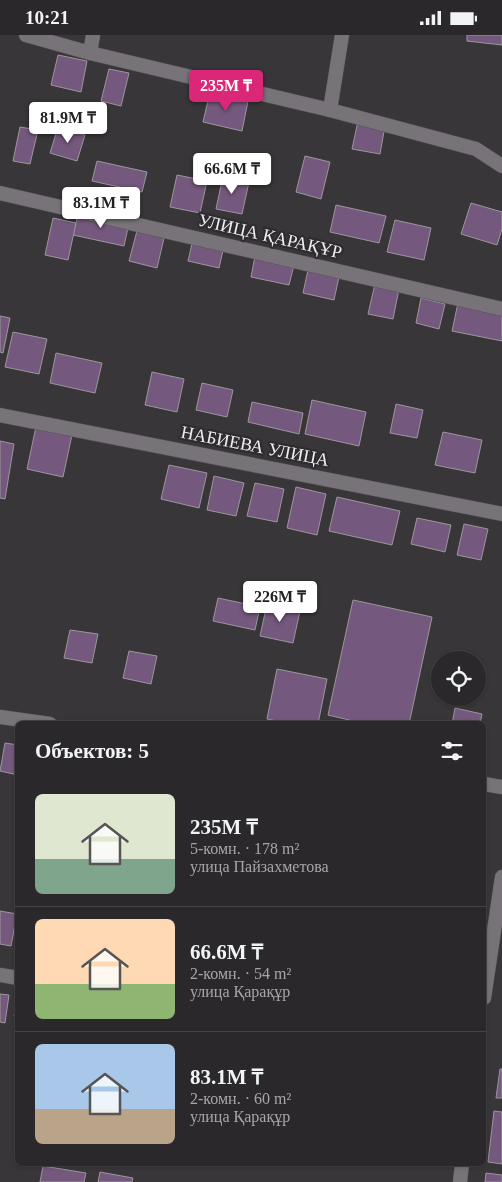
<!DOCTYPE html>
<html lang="ru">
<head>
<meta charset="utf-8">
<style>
  body { margin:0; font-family:"Times New Roman",serif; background:#333034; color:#f1f3f6; height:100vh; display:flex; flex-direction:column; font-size:19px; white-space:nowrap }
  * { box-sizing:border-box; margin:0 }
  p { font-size:16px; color:#a6a6a9 }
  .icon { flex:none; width:28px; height:28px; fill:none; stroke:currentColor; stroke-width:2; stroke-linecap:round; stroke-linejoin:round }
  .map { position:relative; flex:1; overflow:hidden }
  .details { position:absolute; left:15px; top:686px; width:471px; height:445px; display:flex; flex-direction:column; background:#2b282c; border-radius:8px; box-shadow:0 1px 4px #0004,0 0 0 1px #474448 }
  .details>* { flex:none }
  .controls { position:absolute; left:431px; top:616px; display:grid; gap:10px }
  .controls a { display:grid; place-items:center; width:55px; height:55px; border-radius:50%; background:#2b282c; box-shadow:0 1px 4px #0004,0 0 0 1px #474448; font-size:25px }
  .price { position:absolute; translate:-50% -42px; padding:0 11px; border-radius:5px; background:#fff; color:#222; font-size:16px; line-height:32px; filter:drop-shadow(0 1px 2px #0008) }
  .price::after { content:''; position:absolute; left:50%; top:30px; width:15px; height:11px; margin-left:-8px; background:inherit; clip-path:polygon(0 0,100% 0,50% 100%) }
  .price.selected { background:#db2777; color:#fff }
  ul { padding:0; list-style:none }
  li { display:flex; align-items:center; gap:15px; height:125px; padding:0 20px }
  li+li { border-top:1px solid #474448 }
  li span { display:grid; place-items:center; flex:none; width:140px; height:100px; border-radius:8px; color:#555 }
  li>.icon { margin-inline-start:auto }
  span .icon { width:60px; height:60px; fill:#fffc; stroke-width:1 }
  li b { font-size:21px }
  h2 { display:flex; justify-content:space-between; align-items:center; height:60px; padding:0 20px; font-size:21px }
  .status { display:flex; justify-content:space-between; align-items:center; height:35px; padding:0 25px; background:#2b282c; direction:ltr }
  .status svg { height:14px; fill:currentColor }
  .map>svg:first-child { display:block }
</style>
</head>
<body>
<div class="status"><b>10:21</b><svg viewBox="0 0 49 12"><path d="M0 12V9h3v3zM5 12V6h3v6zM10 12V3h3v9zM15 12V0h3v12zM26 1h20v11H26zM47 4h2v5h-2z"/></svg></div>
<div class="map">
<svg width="502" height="1147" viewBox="0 0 502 1147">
  <rect width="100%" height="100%" fill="#39363a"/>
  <g fill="#75587d" stroke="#9b979c">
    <path d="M467,0h35v10l-35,-4z"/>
    <path d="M58,20l29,6 -6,31 -30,-7z"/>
    <path d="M109,34l20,4 -8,33 -20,-5z"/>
    <path d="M210,57l38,9 -6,30 -39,-9z"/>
    <path d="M358,86l27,5 -5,28 -28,-5z"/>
    <path d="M20,92l18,3 -8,34 -17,-3z"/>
    <path d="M58,92l27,8 -8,26 -27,-8z"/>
    <path d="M305,121l25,6 -9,37 -25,-7z"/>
    <path d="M97,126l50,11 -5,20 -50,-11z"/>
    <path d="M177,140l30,6 -7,32 -30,-6z"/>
    <path d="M223,141l26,6 -7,32 -26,-5z"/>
    <path d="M471,168l31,9v17l-5,16 -36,-11z"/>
    <path d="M336,170l50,11 -7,27 -49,-11z"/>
    <path d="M79,176l50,12 -5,23 -51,-11z"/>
    <path d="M53,183l23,5 -8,37 -23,-5z"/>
    <path d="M395,185l36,8 -7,32 -37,-8z"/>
    <path d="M138,192l27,7 -8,34 -28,-7z"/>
    <path d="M193,204l31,7 -5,22 -31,-7z"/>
    <path d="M255,221l39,9 -5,20 -38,-8z"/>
    <path d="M308,235l31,7 -5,23 -31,-7z"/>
    <path d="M375,249l24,5 -6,30 -25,-5z"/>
    <path d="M421,263l24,6 -6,25 -23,-6z"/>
    <path d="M458,268l44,9v29l-50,-10z"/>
    <path d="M0,281l10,2 -7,35 -3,-1z"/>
    <path d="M13,297l34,7 -8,35 -34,-7z"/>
    <path d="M56,318l46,10 -7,30 -45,-10z"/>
    <path d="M152,337l32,7 -7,33 -32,-7z"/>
    <path d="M202,348l31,7 -6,27 -31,-7z"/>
    <path d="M312,365l54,12 -7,34 -54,-12z"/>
    <path d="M252,367l51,11 -4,21 -51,-12z"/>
    <path d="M396,369l27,6 -6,28 -27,-5z"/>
    <path d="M37,387l36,8 -10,47 -36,-8z"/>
    <path d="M443,397l39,8 -7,33 -40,-8z"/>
    <path d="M0,406l14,3 -9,55 -5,-1z"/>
    <path d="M169,430l38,8 -8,35 -38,-9z"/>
    <path d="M214,441l30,7 -8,33 -29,-6z"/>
    <path d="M255,448l29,6 -7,33 -30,-6z"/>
    <path d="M296,452l30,7 -9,41 -30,-7z"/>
    <path d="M337,462l63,14 -8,34 -63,-14z"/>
    <path d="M417,483l34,7 -6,27 -34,-8z"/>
    <path d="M464,489l24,5 -7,31 -24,-5z"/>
    <path d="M218,563l42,9 -5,23 -42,-9z"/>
    <path d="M353,565l79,17 -23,107h-43l-38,-9z"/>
    <path d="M267,569l33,7 -7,32 -33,-7z"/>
    <path d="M70,595l28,4 -6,29 -28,-5z"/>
    <path d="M129,616l28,5 -6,28 -28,-6z"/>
    <path d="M277,634l50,10 -9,45h-27l-24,-5z"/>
    <path d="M455,673l27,6 -2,10h-28z"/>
    <path d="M5,708l13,2v30l-18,-4z"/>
    <path d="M0,876l17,3 -6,32 -11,-2z"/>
    <path d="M0,959l9,1 -4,28 -5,-1z"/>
    <path d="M18,961v21l-4,-1z"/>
    <path d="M500,1034h2v29h-6z"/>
    <path d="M494,1076l8,1v52l-14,-2z"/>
    <path d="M43,1131l43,7 -2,9h-44z"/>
    <path d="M100,1137l33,6 -1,4h-34z"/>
    <path d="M486,1138l16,2v7h-17z"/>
  </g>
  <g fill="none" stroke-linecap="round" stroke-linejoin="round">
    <g stroke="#565357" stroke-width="15">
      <g id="minor">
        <path d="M26,0l64,18 240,57 146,39 26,17"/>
        <path d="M90,18l3,-18"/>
        <path d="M330,75l12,-75"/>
        <path d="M0,158l502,116"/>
        <path d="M0,380l502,99"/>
        <path d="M0,682l50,7"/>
        <path d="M484,749l18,3"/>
        <path d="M0,940l18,3"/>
        <path d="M484,963l18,-121"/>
        <path d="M460,1147l2,-18"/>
      </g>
    </g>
    <use href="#minor" stroke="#777378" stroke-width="14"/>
  </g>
  <g text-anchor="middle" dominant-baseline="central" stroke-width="4.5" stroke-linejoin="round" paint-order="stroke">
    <g font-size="18" fill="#efedf0" stroke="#2f2c30">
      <text transform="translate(270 201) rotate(13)">УЛИЦА ҚАРАҚҰР</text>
      <text transform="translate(255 411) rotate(11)">НАБИЕВА УЛИЦА</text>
    </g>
  </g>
</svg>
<div class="controls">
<a><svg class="icon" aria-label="locate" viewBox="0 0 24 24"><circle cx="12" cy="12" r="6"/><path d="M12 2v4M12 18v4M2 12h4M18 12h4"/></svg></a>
</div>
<b class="price selected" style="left:226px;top:77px">235M ₸</b>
<b class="price" style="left:68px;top:109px">81.9M ₸</b>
<b class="price" style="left:232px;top:160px">66.6M ₸</b>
<b class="price" style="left:101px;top:194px">83.1M ₸</b>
<b class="price" style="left:280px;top:588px">226M ₸</b>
<section class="details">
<h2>Объектов: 5<svg class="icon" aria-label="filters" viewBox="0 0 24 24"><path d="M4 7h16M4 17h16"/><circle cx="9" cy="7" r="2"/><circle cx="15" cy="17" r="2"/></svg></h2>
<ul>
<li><span style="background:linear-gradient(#dfe7d0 65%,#7fa58c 0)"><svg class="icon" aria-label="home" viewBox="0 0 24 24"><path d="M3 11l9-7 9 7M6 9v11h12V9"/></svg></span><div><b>235M ₸</b><p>5-комн. · 178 m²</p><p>улица Пайзахметова</p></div></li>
<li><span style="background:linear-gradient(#ffd9b3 65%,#8fb573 0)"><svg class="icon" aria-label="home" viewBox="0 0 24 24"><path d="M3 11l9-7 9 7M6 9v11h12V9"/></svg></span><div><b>66.6M ₸</b><p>2-комн. · 54 m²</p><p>улица Қарақұр</p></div></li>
<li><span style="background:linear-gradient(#a9c7e8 65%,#b9a48a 0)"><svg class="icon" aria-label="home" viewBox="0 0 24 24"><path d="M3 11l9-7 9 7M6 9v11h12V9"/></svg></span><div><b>83.1M ₸</b><p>2-комн. · 60 m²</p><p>улица Қарақұр</p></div></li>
</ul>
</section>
</div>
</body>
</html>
